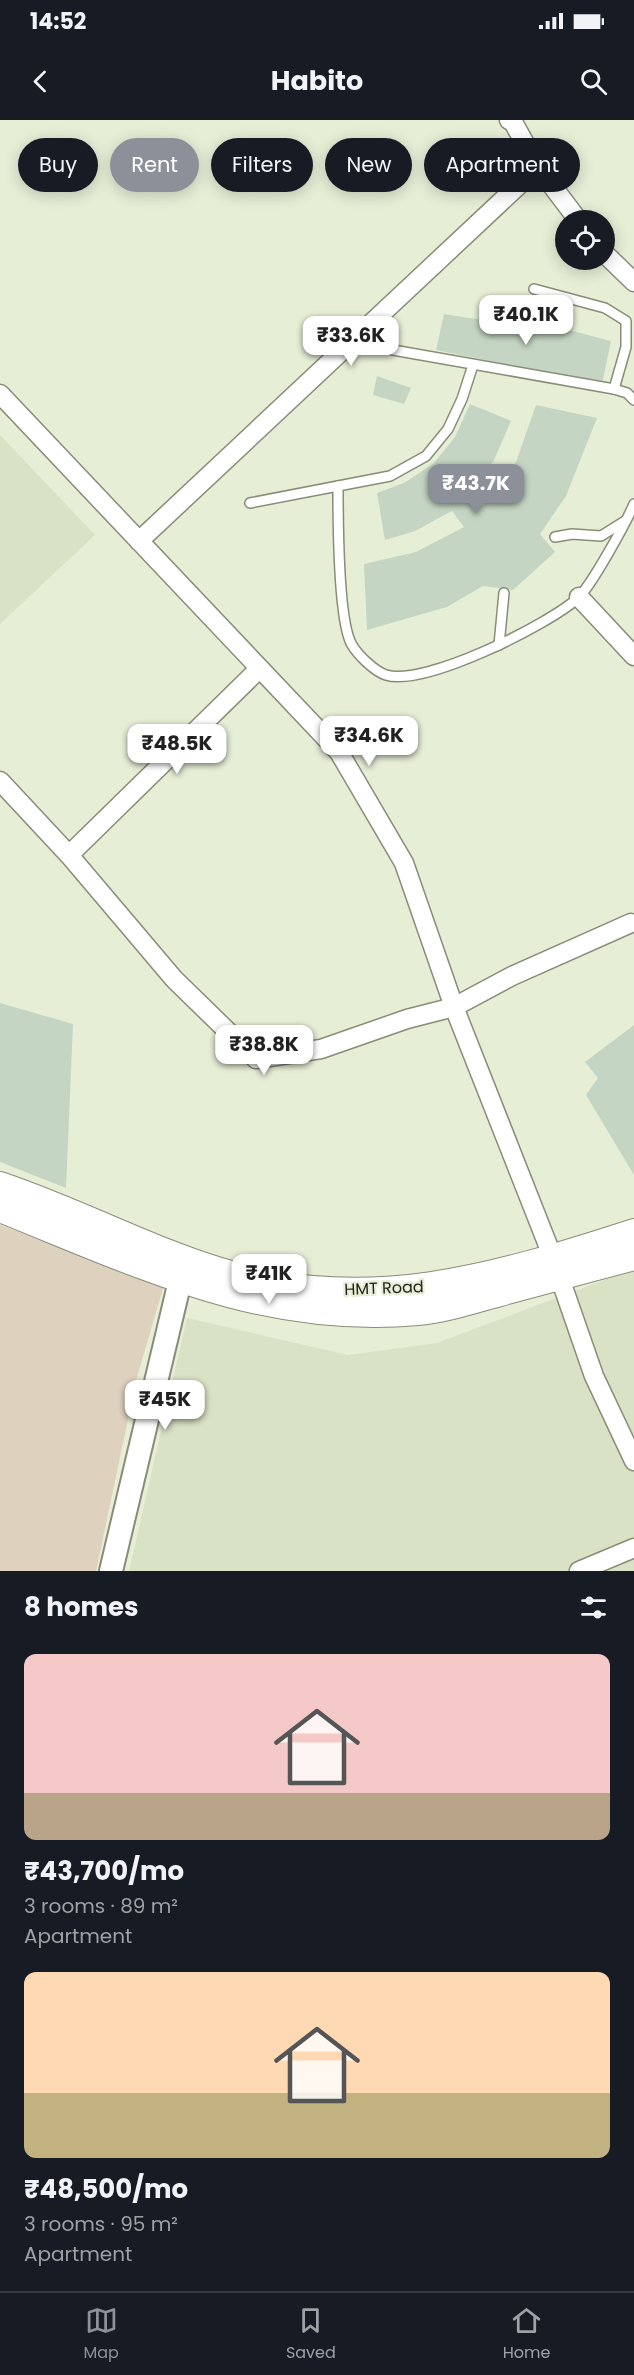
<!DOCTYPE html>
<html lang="en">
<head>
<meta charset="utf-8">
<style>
  body { margin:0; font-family:Poppins,sans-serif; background:#20242c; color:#f1f3f6; height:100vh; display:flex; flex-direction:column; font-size:22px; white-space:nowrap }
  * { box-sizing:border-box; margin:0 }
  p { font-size:20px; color:#9ea1a6 }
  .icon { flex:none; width:33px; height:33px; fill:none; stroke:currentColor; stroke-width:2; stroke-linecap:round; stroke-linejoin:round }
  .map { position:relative; height:1451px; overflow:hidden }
  .panel { display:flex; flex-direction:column; background:#171b24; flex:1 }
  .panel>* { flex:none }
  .guide { position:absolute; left:18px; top:18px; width:598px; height:54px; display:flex; gap:12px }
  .tools { position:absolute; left:555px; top:90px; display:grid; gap:12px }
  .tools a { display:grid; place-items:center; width:60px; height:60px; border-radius:50%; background:#171b24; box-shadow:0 3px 15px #0003; font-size:30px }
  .price { position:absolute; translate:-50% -51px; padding:0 14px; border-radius:12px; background:#fff; color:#222; font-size:20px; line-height:39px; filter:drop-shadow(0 2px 3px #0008) }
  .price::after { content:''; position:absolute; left:50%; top:36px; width:18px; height:14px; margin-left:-9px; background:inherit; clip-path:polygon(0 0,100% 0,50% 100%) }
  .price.selected { background:#8c9099; color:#fff }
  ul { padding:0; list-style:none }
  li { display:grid; align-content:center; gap:12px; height:318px; padding:0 24px }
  li span { display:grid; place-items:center; height:186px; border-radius:12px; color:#555 }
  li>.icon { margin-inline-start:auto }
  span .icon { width:108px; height:108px; fill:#fffc; stroke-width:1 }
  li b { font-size:26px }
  h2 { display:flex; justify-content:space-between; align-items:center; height:72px; padding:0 24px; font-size:26px }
  .pill { padding:0 21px; border-radius:27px; background:#171b24; box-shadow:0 3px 15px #0003; font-size:21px; line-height:54px }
  .pill.selected { background:#8c9099; color:#fff }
  .status { display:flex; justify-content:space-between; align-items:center; height:42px; padding:0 30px; background:#171b24; direction:ltr }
  .status svg { height:16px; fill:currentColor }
  header { display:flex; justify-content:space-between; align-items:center; height:78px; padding:0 24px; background:#171b24; font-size:27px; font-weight:700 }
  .tabs { display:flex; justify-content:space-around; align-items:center; height:84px; border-top:2px solid #363941; background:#171b24; font-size:16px; color:#9ea1a6 }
  .tabs a { display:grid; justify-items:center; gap:3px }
  .tabs .selected { color:#8c9099 }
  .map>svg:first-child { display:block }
</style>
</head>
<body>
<div class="status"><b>14:52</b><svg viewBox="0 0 49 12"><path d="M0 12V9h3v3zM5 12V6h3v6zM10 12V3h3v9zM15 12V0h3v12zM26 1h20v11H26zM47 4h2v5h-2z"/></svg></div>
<header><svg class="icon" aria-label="back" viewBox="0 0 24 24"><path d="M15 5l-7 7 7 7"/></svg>Habito<svg class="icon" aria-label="search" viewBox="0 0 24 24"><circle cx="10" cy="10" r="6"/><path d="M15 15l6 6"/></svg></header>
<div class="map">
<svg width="634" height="1451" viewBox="0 0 634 1451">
  <rect width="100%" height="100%" fill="#e6eed6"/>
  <g fill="#d9e2c4">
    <path d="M0,315l95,100 -95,89z"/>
    <path d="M634,1149v302h-505l58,-253 161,37 89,-12z"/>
  </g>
  <path fill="#ded1be" d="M0,1105l164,60 -27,92 -41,194h-96z"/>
  <g fill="#c4d6c3">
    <path d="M497,191l114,30 -9,43 -166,-34 8,-36 51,8z"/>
    <path d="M377,256l34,12 -7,16 -31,-9z"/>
    <path d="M470,284l41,17 -17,39 -24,36 13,10 33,-44 20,-57 61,13 -31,78 -26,38 15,18 -42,38 -30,-4 -36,21 -80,23 -3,-66 52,-12 48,-25 -12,-16 -37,20 -30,9 -8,-47 27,-10 30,-20 21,-26z"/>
    <path d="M0,883l73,21 -7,164 -66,-26z"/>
    <path d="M634,905v150l-48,-80 12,-17 -13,-16z"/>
  </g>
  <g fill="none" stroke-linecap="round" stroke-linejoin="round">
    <g stroke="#878d78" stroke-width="12">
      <g id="service">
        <path d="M534,169l71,19 21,13v26l-12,42"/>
        <path d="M393,230l221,39 13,4 7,7"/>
        <path d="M338,366c0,31 0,136 14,159 6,10 22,26 34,30 38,12 162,-50 192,-77 13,-12 48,-75 56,-94"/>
        <path d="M250,383l140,-27 36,-20 22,-27 14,-30 11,-34"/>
        <path d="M555,417l17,-3 29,2 24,-15"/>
        <path d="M499,525l5,-52"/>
      </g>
    </g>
    <g stroke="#878d78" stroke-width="21">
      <g id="minor">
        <path d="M509,0l4,2 25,45 40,53"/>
        <path d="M604,133l30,29"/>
        <path d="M0,274l339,358 65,111 50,144 99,251 41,118 40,85"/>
        <path d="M139,421l399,-374"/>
        <path d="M579,477l55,59"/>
        <path d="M0,661l69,74 105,124 82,80 65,-10 86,-30 47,-12 58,-31 119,-53"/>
        <path d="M69,735l190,-186"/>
        <path d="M579,1451l55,-23"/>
      </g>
    </g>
    <g stroke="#878d78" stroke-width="26">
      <path id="tertiary" d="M111,1451l69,-290 7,-17"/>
    </g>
    <g stroke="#878d78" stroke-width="28">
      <g id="secondary">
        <path d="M0,1065c75,25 145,63 220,86 146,45 275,6 414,-39"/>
        <path d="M0,1089c141,56 262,117 418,103 30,-3 60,-13 89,-21 42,-11 85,-23 127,-34"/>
      </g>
    </g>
    <use href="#service" stroke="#fff" stroke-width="9"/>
    <use href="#minor" stroke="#fff" stroke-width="18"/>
    <use href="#tertiary" stroke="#fff" stroke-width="22"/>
    <use href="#secondary" stroke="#fff" stroke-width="26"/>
  </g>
  <g text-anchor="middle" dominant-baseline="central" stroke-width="4.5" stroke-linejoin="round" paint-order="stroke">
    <g font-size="16" fill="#21241c" stroke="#e6eed6">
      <text transform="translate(384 1168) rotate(-2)">HMT Road</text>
    </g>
  </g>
</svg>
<div class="tools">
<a><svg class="icon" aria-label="locate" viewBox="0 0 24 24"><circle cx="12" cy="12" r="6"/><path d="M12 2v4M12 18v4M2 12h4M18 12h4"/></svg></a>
</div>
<b class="price" style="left:526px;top:226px">₹40.1K</b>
<b class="price" style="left:351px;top:247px">₹33.6K</b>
<b class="price selected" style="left:476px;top:395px">₹43.7K</b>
<b class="price" style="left:369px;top:647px">₹34.6K</b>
<b class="price" style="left:177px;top:655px">₹48.5K</b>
<b class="price" style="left:264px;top:956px">₹38.8K</b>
<b class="price" style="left:269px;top:1185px">₹41K</b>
<b class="price" style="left:165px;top:1311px">₹45K</b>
<div class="guide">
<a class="pill">Buy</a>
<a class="pill selected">Rent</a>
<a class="pill">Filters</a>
<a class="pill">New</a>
<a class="pill">Apartment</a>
</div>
</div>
<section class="panel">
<h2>8 homes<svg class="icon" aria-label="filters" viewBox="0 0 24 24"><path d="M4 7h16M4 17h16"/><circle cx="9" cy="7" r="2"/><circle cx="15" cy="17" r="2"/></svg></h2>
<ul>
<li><span style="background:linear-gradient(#f6c9c9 75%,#b9a48a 0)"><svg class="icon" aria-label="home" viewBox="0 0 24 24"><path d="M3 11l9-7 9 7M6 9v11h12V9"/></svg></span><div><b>₹43,700/mo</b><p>3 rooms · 89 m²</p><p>Apartment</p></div></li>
<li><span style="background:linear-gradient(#ffd9b3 65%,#c2b280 0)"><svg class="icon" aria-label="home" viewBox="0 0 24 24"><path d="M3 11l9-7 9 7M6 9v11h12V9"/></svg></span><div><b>₹48,500/mo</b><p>3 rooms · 95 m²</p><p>Apartment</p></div></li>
</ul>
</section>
<nav class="tabs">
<a class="selected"><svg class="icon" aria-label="map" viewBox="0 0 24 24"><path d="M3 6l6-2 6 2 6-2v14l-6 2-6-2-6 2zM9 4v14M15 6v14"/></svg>Map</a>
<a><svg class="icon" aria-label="saved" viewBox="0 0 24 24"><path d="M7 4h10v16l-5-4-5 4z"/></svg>Saved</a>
<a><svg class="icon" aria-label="home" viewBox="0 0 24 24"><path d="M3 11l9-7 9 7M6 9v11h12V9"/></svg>Home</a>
</nav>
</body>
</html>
